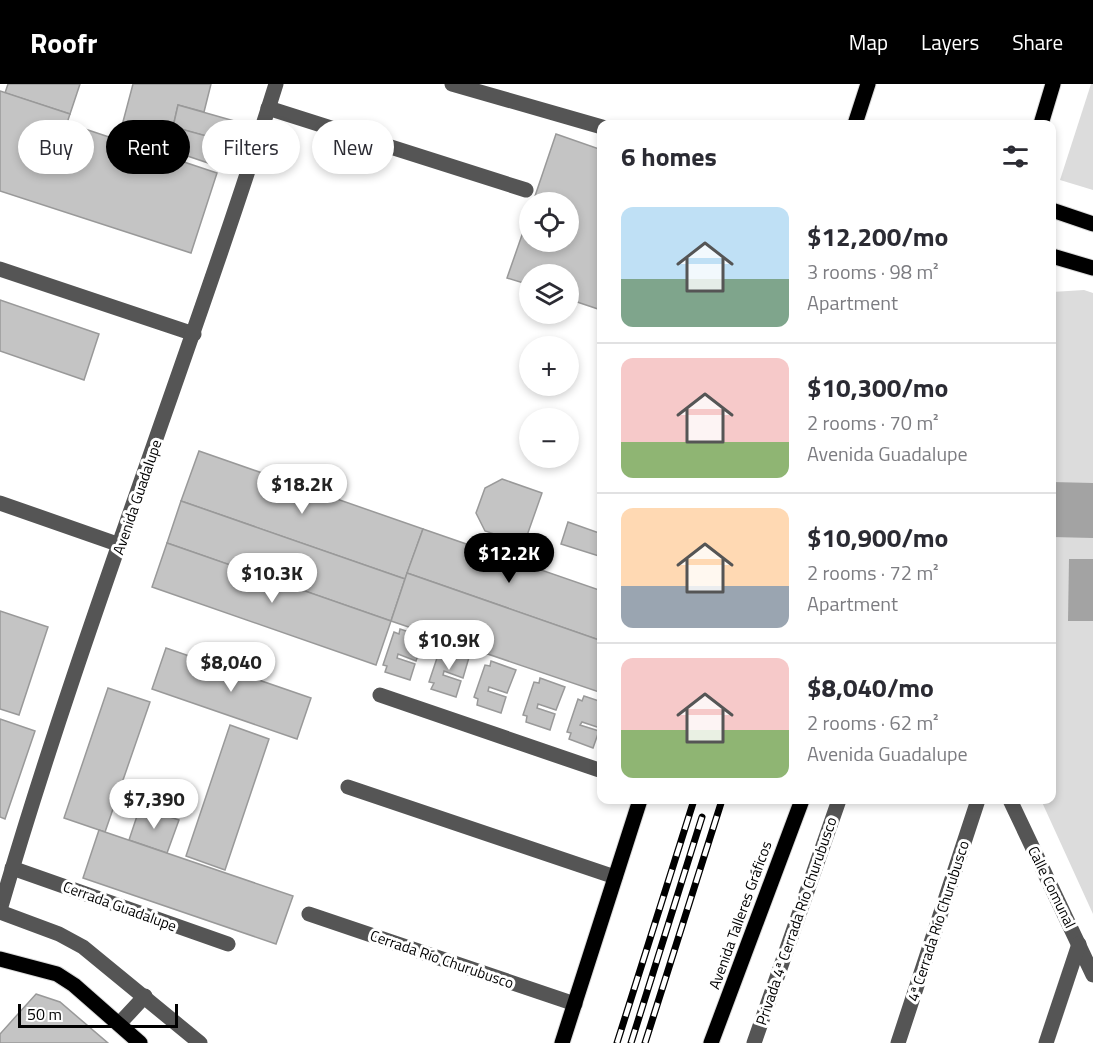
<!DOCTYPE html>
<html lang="en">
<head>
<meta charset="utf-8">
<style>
  body { margin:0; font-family:"Titillium Web",sans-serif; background:#f7f7f7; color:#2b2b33; height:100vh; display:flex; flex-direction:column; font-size:22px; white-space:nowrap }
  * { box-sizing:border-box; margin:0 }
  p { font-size:20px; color:#7c7c81 }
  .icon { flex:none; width:33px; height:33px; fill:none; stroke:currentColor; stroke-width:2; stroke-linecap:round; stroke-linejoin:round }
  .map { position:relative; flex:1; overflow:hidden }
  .drawer { position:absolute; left:597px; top:36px; width:459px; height:684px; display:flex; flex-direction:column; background:#fff; border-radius:12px; box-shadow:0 3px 9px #0003 }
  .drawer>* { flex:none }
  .guide { position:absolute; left:18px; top:36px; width:489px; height:54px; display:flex; gap:12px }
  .fabs { position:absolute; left:519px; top:108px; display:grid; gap:12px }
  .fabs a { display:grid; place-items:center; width:60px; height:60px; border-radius:50%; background:#fff; box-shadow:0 3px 9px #0003; font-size:30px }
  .scale { position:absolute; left:18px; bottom:15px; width:160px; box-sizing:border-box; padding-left:6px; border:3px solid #000; border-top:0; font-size:16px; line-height:21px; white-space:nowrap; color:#000; -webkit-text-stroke:4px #fff; paint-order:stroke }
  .price { position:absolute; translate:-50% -51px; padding:0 14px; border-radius:21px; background:#fff; color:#222; font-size:20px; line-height:39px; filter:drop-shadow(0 2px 3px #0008) }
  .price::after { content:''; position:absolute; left:50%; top:36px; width:18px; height:14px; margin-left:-9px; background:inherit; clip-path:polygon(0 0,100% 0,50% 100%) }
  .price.active { background:#000; color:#fff }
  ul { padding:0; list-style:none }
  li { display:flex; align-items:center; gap:18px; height:150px; padding:0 24px }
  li+li { border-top:2px solid #e1e1e2 }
  li span { display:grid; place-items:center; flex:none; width:168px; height:120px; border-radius:12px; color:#555 }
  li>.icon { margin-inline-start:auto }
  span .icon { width:72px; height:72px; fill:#fffc; stroke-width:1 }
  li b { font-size:26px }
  h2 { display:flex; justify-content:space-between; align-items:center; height:72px; padding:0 24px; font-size:26px }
  .tag { padding:0 21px; border-radius:27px; background:#fff; box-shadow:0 3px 9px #0003; font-size:21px; line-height:54px }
  .tag.active { background:#000; color:#fff }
  header { display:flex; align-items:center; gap:36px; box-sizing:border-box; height:84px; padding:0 30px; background:#000; color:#fff }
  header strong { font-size:28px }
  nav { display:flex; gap:33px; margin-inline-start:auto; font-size:21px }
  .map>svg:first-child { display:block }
</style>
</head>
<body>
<header>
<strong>Roofr</strong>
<nav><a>Map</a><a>Layers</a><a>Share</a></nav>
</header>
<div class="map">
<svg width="1093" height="959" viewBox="0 0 1093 959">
  <rect width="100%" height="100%" fill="#fff"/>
  <g fill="#dcdcdc">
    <path d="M1091,0h2v106l-33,-10z"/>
    <path d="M1084,206l9,3v621l-52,-114h11v-508z"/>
  </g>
  <g fill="#a3a3a3">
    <path d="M1052,398l41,1v55l-41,-1z"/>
    <path d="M1069,475h24v62h-25z"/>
  </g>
  <g fill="#c4c4c4" stroke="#999" stroke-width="1.5">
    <path d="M8,0h72l-10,30 -65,-21z"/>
    <path d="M133,0h78l-7,28 -26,-7 -5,22 -21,-6 -6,21 -26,-9z"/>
    <path d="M0,7l70,23 -3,9 150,50 -26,80 -191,-62z"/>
    <path d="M178,21l67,19 -6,21 -66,-18z"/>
    <path d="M152,37l69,19 -7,25 -68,-23z"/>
    <path d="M556,50l46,16v148l-4,11 -30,-10v-25h-38v11l-23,-7 23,-66v30h38v-40h-35z"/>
    <path d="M0,216l99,34 -15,46 -84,-29z"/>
    <path d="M199,367l224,78 -18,50 -224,-78z"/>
    <path d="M502,395l40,14 -18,51 -39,-13 -9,-18 9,-25z"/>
    <path d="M181,417l224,78 -14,42 -224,-78z"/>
    <path d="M568,438l34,12v23l-41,-13z"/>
    <path d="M423,445l179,62v50l-195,-68z"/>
    <path d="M167,459l224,78 -15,44 -224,-78z"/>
    <path d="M407,489l195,68v52l-211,-72z"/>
    <path d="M0,527l48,16 -29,88 -19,-6z"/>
    <path d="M400,545l24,8 -8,24 -18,-7 -1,4 18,6 -5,16 -25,-8 2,-6 -4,-1 11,-33 5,2z"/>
    <path d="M446,562l24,8 -7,24 -19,-7 -1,4 18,6 -5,16 -25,-8 3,-6 -5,-1 11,-33 5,2z"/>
    <path d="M166,564l145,50 -14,41 -145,-50z"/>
    <path d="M491,577l25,9 -9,23 -18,-6 -1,4 18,6 -5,16 -24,-8 1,-6 -4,-2 11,-32 5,1z"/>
    <path d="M540,594l25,9 -9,23 -18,-6 -1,4 18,6 -5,16 -24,-8 1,-6 -4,-1 11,-33 5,1z"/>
    <path d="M108,604l42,14 -45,130 -41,-14z"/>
    <path d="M584,612l18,6 -2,26 -18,-6 -2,3 19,6 -6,17 -24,-9 2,-6 -4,-1 11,-33 4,2z"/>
    <path d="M0,635l35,12 -30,88 -5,-2z"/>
    <path d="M230,641l39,14 -44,131 -39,-14z"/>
    <path d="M140,723l39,13 -12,33 -38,-13z"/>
    <path d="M99,746l194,66 -17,48 -193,-66z"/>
    <path d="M36,910l24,8 48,41h-108v-9z"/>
  </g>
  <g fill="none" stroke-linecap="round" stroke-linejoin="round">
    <g stroke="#dbdbdb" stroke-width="17">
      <g id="major">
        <path d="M855,40l13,-40"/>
        <path d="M1041,40l12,-40"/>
        <path d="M1052,126l41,14"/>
        <path d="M1052,172l41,12"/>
        <path d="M0,875l57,15 17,11 66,58"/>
        <path d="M562,959l78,-243"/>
        <path d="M711,959l91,-243"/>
      </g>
    </g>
    <g stroke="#555" stroke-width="15">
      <path d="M452,0l150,43"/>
      <path d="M268,24l258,82"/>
      <path d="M0,185l194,65"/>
      <path d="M0,419l120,42"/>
      <path d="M380,611l222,76"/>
      <path d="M348,703l267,90"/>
      <path d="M1010,716l83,175"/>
      <path d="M12,784l216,76"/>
      <path d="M0,826c81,-279 189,-549 276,-826"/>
      <path d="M0,828l59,22 24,13 117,96"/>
      <path d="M309,830l266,90"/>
      <path d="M119,940l26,-28"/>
      <path d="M754,959l85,-243"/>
      <path d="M898,959l80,-243"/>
      <path d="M1046,959l33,-99"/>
    </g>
    <use href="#major" stroke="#000" stroke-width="15"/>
    <g stroke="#000" stroke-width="7">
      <g id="rail">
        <path d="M617,959l77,-243"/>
        <path d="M631,959l71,-226"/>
        <path d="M645,959l77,-243"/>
      </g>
    </g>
    <use href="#rail" stroke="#fff" stroke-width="4.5" stroke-dasharray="14" stroke-linecap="butt"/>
  </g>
  <g text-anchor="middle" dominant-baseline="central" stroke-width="6" stroke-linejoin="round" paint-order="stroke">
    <g font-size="15" fill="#000" stroke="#fff">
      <text transform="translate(137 413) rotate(-71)">Avenida Guadalupe</text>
      <text transform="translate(1052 803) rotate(64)">Calle Comunal</text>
      <text transform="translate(120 822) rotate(20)">Cerrada Guadalupe</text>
      <text transform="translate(740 831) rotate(-70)">Avenida Talleres Gráficos</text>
      <text transform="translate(796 837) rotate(-71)">Privada 4ª Cerrada Río Churubusco</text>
      <text transform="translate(938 837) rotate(-72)">4ª Cerrada Río Churubusco</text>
      <text transform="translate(442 875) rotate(19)">Cerrada Río Churubusco</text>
    </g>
  </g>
</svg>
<div class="fabs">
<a><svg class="icon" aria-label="locate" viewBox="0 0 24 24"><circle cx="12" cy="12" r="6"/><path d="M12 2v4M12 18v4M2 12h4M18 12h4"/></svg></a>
<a><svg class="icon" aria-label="layers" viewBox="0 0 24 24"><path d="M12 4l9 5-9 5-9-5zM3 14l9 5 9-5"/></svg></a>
<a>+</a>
<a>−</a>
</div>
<div class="scale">50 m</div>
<b class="price" style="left:302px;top:431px">$18.2K</b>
<b class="price active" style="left:509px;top:500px">$12.2K</b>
<b class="price" style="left:272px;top:520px">$10.3K</b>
<b class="price" style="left:449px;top:587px">$10.9K</b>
<b class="price" style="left:231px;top:609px">$8,040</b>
<b class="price" style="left:154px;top:746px">$7,390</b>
<div class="guide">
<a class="tag">Buy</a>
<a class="tag active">Rent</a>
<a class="tag">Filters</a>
<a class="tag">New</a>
</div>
<section class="drawer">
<h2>6 homes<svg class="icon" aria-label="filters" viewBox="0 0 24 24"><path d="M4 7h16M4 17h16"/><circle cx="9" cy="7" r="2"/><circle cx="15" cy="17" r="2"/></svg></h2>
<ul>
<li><span style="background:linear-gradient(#bfe0f5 60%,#7fa58c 0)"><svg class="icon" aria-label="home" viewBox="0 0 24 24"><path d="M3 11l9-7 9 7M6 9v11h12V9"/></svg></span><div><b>$12,200/mo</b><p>3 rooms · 98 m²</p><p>Apartment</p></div></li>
<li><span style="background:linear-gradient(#f6c9c9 70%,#8fb573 0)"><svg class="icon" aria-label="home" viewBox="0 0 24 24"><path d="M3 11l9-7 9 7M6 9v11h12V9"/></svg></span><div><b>$10,300/mo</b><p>2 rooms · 70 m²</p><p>Avenida Guadalupe</p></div></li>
<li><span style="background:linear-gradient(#ffd9b3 65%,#9aa5b1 0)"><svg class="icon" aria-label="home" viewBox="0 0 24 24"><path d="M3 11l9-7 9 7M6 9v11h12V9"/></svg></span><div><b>$10,900/mo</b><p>2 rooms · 72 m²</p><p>Apartment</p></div></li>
<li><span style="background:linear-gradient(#f6c9c9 60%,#8fb573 0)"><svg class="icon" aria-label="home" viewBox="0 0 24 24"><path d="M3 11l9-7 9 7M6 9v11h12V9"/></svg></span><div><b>$8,040/mo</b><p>2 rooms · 62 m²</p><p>Avenida Guadalupe</p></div></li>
</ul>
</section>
</div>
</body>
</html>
